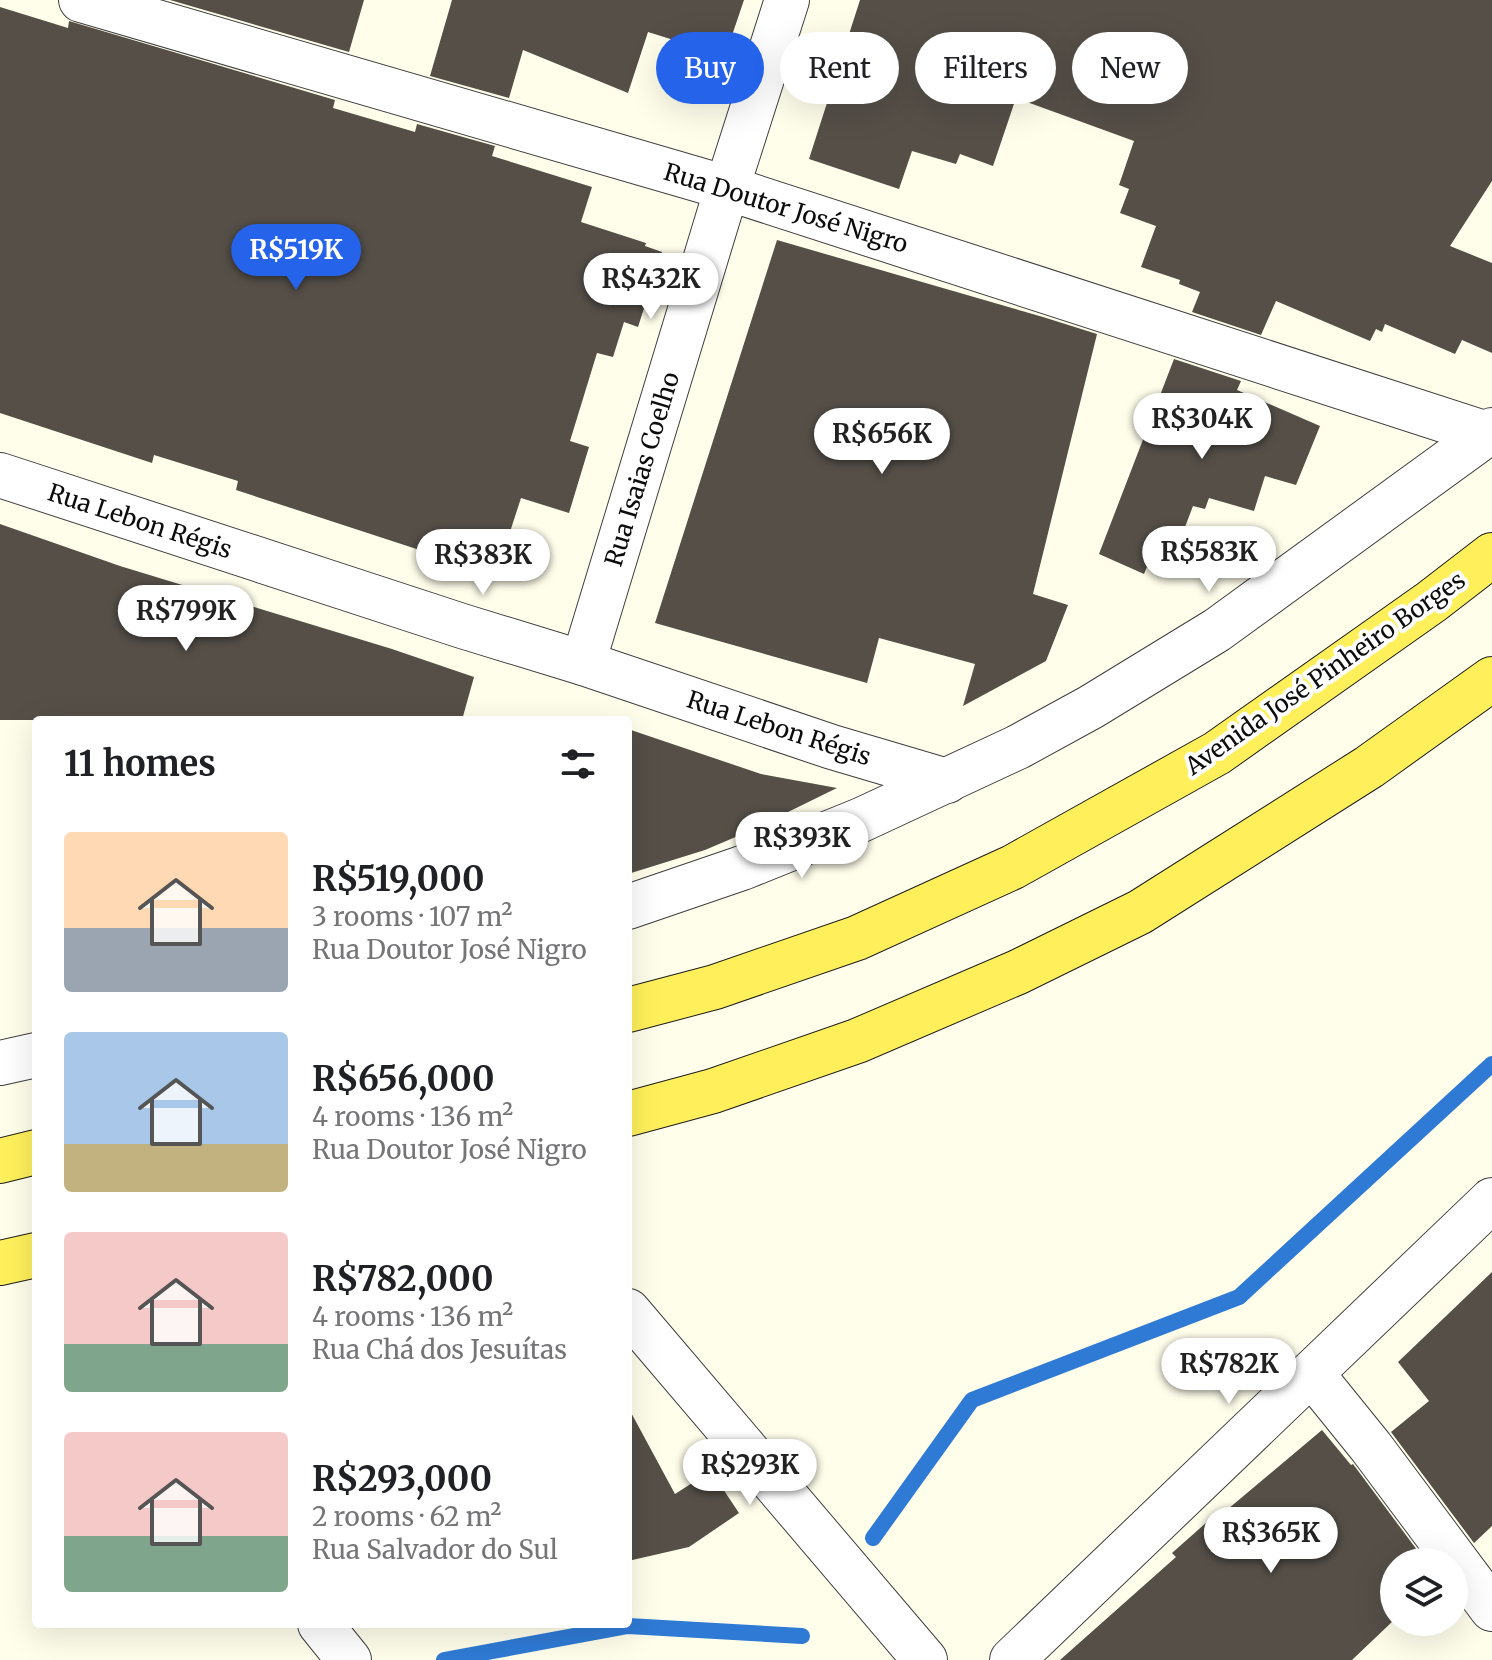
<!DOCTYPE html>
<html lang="en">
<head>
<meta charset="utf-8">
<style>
  body { margin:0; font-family:Merriweather,serif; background:#f2f2f2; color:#202124; height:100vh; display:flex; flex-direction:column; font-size:30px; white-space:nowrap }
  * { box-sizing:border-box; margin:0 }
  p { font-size:26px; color:#757577 }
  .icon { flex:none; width:44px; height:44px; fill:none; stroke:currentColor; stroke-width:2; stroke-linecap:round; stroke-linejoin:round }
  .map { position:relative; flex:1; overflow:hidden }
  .drawer { position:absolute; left:32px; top:716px; width:600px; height:912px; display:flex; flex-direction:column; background:#fff; border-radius:8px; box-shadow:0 8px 32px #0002 }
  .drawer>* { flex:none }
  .guide { position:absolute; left:656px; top:32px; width:716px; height:72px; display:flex; gap:16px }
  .tools { position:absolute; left:1380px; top:1548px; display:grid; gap:16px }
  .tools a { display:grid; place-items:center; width:88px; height:88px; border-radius:50%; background:#fff; box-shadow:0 8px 32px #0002; font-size:40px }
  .price { position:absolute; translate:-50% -68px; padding:0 18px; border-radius:28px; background:#fff; color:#222; font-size:26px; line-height:52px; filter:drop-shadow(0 2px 4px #0008) }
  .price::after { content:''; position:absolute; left:50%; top:48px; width:24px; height:18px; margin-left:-12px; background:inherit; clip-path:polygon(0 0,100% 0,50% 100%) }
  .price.current { background:#2563eb; color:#fff }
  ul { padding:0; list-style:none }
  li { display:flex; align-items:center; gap:24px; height:200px; padding:0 32px }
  li span { display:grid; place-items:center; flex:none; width:224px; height:160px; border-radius:8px; color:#555 }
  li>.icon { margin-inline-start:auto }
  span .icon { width:96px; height:96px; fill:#fffc; stroke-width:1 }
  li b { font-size:34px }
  h2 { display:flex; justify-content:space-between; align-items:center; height:96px; padding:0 32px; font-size:34px }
  .pill { padding:0 28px; border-radius:36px; background:#fff; box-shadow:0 8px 32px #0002; font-size:28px; line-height:72px }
  .pill.current { background:#2563eb; color:#fff }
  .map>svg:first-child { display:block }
</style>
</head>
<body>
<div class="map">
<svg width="1492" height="1660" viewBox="0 0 1492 1660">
  <rect width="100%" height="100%" fill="#fffeeb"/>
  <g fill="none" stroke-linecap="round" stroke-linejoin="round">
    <g stroke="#2f7ad4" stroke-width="16">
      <path d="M873,1538l99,-138 267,-103 253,-233"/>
      <path d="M444,1660l184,-34 174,10"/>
    </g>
  </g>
  <g fill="#554f48">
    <path d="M170,0h194l-15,52z"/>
    <path d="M452,0h292l-19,56 -77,-24 -20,61 -105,-43 -14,48 -79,-22z"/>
    <path d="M860,0h632v181l-42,65 42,17v90l-30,-13 -7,14 -70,-30 -3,8 -6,-3 -6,12 -94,-40 -15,34 -69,-23 8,-20 -21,-8 1,-4 -39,-13 15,-41 -36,-13 9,-24 -10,-4 15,-44 -118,-43 -23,68 -33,-12 -4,10 -44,-13 -13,38 -90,-30z"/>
    <path d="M0,7l68,21 1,-7 266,79 -2,8 82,24 2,-8 78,22 -3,10 100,31 -11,35 65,21 -1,3 17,6 -24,75 -14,-5 -11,35 -16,-4 -27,88 19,6 -20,66 -48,-15 -25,77 -260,-85 2,-9 -84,-26 -2,8 -152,-50z"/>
    <path d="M777,240l266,77 54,17 -64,260 35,11 -22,56 -83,45 12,-42 -96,-26 -12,45 -212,-60z"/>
    <path d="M1174,359l67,22 -4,9 83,36 -24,59 -31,-9 -11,35 -45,-13 -4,11 -12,-3 -19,50 -20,-6 -10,24 -45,-20z"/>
    <path d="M0,524l120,42 272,83 82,28 -12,43h-462z"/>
    <path d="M628,729l133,45 76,14 -92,45 -40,17 -77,24z"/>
    <path d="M1492,1272v254l-18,17 -83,-111 38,-31 -31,-39z"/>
    <path d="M628,1407l47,87 36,-23 28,42 -50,34 -61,14z"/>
    <path d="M1322,1430l29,35 2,-1 73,98h-32v58l-42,40h-292l116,-103 -4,-4 35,-31 2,3z"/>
  </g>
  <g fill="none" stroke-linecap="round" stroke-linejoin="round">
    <g stroke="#3f3f3f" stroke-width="46">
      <g id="minor">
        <path d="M81,0l646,188 760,246"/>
        <path d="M0,475l462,151 121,37 249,84 115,34"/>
        <path d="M583,663l144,-475 60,-188"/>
        <path d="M628,907l114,-39 119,-48 157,-73 73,-40 126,-77 275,-200"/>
        <path d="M0,1063l36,-8"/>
        <path d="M628,1311l297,349"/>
        <path d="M1312,1374l59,73 121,162"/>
        <path d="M320,1624l29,36"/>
        <path d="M1012,1660l480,-460"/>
      </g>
    </g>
    <g stroke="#1d1d1d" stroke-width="46">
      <g id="primary">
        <path d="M628,1010l87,-23 142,-49 156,-71 204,-114 214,-151 61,-47"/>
        <path d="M628,1114l85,-23 144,-50 161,-69 122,-60 229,-145 123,-88"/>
        <path d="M0,1161l36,-9"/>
        <path d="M0,1263l36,-8"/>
      </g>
    </g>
    <use href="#minor" stroke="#fff" stroke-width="44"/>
    <use href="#primary" stroke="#fff05b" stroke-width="44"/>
  </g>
  <g text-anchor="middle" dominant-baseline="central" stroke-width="8" stroke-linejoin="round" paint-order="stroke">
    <g font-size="24" fill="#0c0c0c" stroke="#fff">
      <text transform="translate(786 208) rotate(17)">Rua Doutor José Nigro</text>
      <text transform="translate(642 469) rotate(-73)">Rua Isaias Coelho</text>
      <text transform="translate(140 521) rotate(18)">Rua Lebon Régis</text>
      <text transform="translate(1325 673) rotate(-35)">Avenida José Pinheiro Borges</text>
      <text transform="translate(779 728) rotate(18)">Rua Lebon Régis</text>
    </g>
  </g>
</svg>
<div class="tools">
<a><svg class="icon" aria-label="layers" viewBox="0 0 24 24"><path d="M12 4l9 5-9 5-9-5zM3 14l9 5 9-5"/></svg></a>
</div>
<b class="price current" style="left:296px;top:292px">R$519K</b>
<b class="price" style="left:651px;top:321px">R$432K</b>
<b class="price" style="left:1202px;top:461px">R$304K</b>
<b class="price" style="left:882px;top:476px">R$656K</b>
<b class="price" style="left:1209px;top:594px">R$583K</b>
<b class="price" style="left:483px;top:597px">R$383K</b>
<b class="price" style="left:186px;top:653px">R$799K</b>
<b class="price" style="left:802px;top:880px">R$393K</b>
<b class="price" style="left:1229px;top:1406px">R$782K</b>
<b class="price" style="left:750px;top:1507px">R$293K</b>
<b class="price" style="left:1271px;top:1575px">R$365K</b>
<div class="guide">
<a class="pill current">Buy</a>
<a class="pill">Rent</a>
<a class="pill">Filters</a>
<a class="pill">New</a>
</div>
<section class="drawer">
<h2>11 homes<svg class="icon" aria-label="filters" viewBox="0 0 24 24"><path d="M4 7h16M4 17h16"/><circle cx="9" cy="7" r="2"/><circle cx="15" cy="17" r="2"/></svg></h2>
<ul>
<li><span style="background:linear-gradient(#ffd9b3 60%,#9aa5b1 0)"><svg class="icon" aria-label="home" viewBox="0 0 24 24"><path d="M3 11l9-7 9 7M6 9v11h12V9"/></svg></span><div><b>R$519,000</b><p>3 rooms · 107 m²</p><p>Rua Doutor José Nigro</p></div></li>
<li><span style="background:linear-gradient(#a9c7e8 70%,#c2b280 0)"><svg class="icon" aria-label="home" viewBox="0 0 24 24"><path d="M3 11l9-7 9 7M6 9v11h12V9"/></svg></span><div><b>R$656,000</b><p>4 rooms · 136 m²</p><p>Rua Doutor José Nigro</p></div></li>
<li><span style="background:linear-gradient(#f6c9c9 70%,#7fa58c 0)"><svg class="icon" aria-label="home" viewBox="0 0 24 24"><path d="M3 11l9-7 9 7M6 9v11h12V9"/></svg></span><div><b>R$782,000</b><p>4 rooms · 136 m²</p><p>Rua Chá dos Jesuítas</p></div></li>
<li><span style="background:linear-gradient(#f6c9c9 65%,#7fa58c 0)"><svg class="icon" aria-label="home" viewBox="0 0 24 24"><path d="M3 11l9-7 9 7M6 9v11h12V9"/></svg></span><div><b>R$293,000</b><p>2 rooms · 62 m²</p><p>Rua Salvador do Sul</p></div></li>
</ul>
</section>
</div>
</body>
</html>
